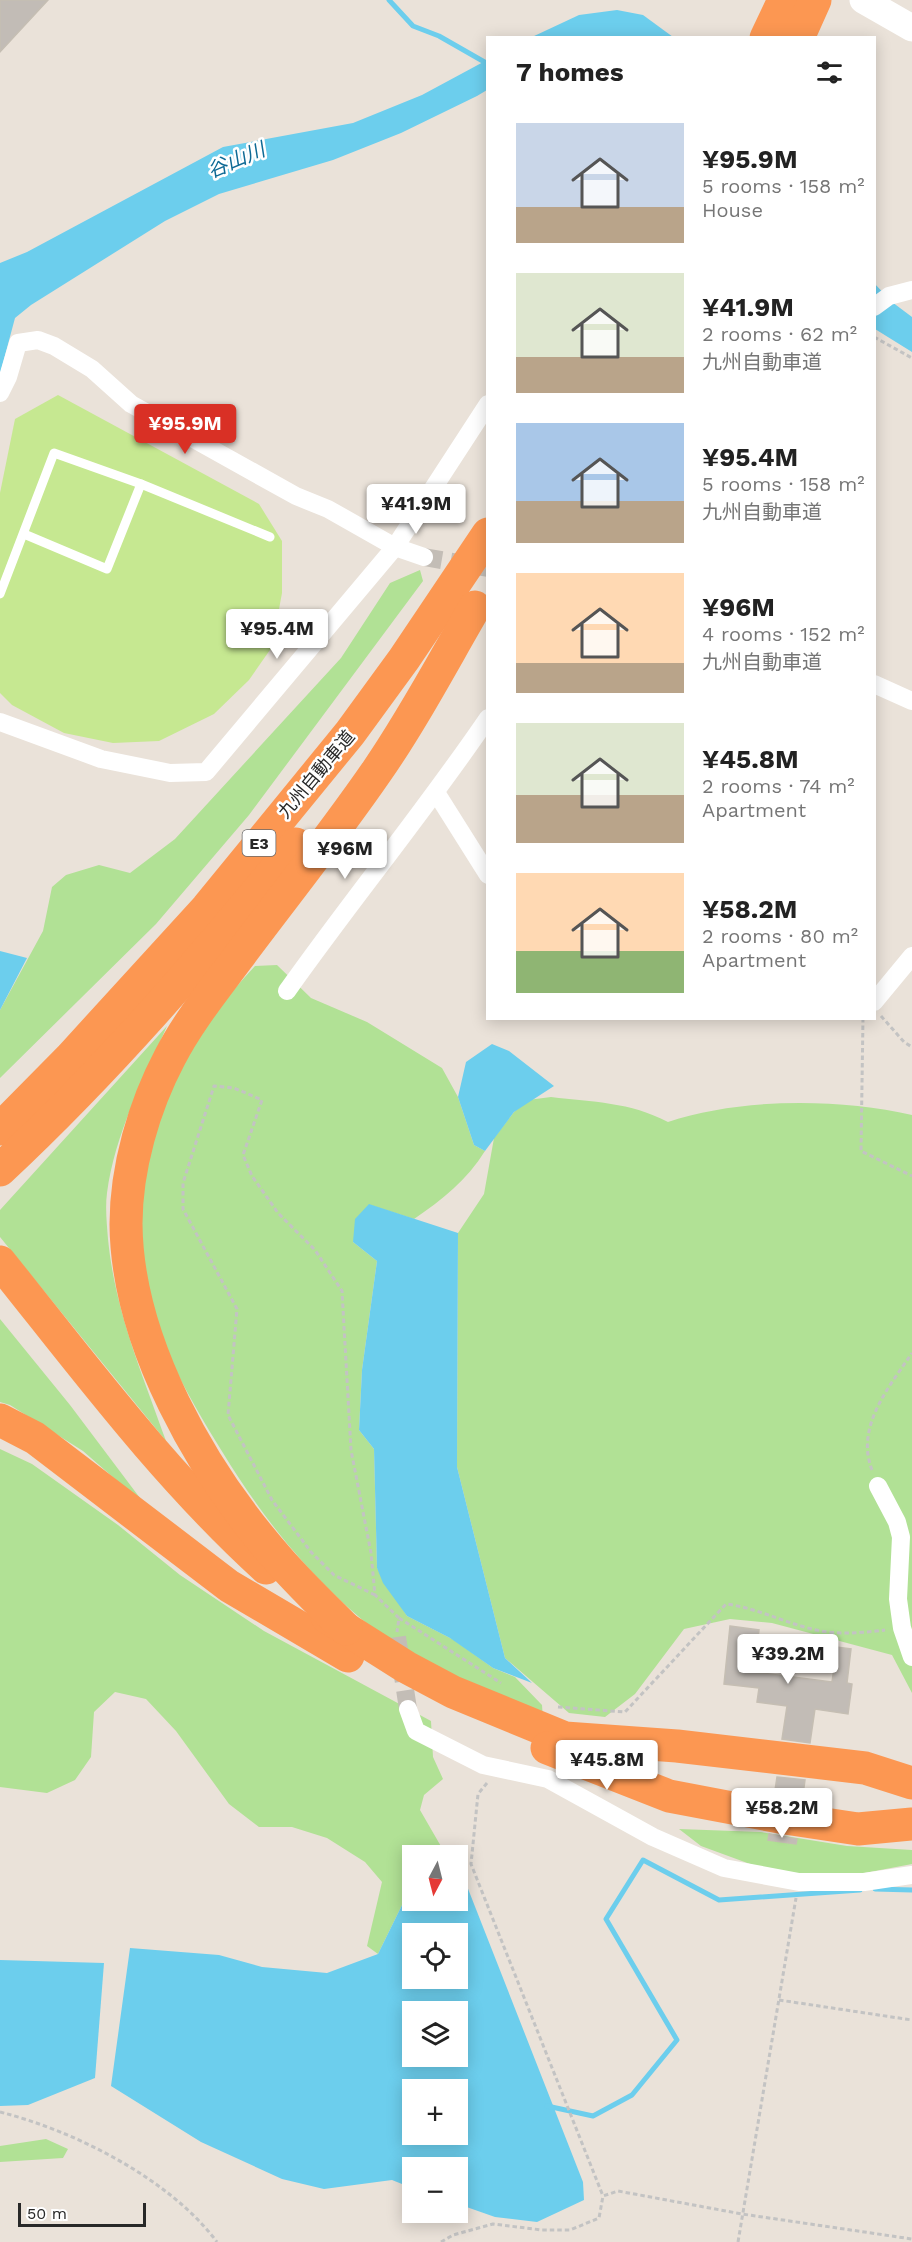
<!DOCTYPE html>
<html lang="en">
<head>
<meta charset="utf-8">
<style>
  body { margin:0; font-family:"Work Sans","Noto Sans JP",sans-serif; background:#f6f6f6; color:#222; height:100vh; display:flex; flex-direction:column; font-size:22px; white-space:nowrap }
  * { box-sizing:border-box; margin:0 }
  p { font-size:20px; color:#767676 }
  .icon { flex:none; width:33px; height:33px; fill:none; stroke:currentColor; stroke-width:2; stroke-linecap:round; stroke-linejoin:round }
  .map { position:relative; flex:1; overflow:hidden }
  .panel { position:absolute; left:486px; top:36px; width:390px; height:984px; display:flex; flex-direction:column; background:#fff; border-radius:0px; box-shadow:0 3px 15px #0003 }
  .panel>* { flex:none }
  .needle { width:39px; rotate:187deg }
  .fabs { position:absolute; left:402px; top:1845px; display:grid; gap:12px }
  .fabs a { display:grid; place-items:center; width:66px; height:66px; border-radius:0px; background:#fff; box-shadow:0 3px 15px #0003; font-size:30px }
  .scale { position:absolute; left:18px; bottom:15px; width:128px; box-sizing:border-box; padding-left:6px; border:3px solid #282828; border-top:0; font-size:16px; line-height:21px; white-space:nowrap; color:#282828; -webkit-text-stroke:4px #fff; paint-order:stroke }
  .price { position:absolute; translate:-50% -51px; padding:0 14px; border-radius:6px; background:#fff; color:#222; font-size:20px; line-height:39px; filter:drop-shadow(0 2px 3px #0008) }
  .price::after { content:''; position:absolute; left:50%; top:36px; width:18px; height:14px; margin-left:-9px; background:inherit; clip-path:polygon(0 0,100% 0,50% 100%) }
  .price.on { background:#d93025; color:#fff }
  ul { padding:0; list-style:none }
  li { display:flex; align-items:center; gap:18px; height:150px; padding:0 30px }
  li span { display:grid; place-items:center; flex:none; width:168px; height:120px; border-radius:0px; color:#555 }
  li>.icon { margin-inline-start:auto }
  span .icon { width:72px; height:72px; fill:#fffc; stroke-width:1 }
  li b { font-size:26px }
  h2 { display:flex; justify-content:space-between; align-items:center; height:72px; padding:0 30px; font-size:26px }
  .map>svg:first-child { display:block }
</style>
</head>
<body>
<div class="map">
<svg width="912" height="2242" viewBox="0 0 912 2242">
  <rect width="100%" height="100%" fill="#eae2d9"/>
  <g fill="#b1e195">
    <path d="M420,570l3,11 -174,234 -93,109 -156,154v-68l43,-79 9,-44 14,-12 33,-10 31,8 45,-34 166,-181 49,-75z"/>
    <path d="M277,965l34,33 56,24 75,46 16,29 16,48 11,6c-18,29 -43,49 -71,68l-44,-14 -17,37 24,19 -15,109 -3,60 15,19 3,119 30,48 47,24 39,28 22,9 27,28 1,15c-38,-17 -83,-33 -118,-55 -85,-52 -151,-128 -202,-212 -20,-32 -38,-63 -54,-97 -6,-11 -14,-23 -18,-35 -24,-76 -7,-174 24,-246 17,-40 51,-77 80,-109z"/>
    <path d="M167,1026c-24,54 -52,108 -60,167 -2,15 0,32 1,46 7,72 34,134 58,202l-166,-204v-27z"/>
    <path d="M551,1097c42,5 79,5 117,25 72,-24 169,-24 244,-7v578l-20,-38 -120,-32 -42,-4 -46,10 -49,65 -30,23 -36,-4 -64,-55 -48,-191 1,-234 26,-39 10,-56 20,-26 14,-12z"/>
    <path d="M0,1319l70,86 76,101 -63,-55 -73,-46 -10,-3z"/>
    <path d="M0,1449l32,15 86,61 62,50 84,56 167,90 2,36 10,22 -19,16 -4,15 26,45 -34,1v41l-8,4 -26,53 -11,-8 15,-64 -17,-20 -38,-24 -35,-11h-33l-30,-23 -53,-73 -30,-32 -31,-7 -21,20 -3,45 -16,23 -28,13 -47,-6z"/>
    <path d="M679,1829l82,3 86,14 65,4v14l-95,18 -56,-14 -60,-22z"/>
    <path d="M46,2139l22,10 -5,9 -63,4v-16z"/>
  </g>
  <path fill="#c6e891" d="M58,395l201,109 23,37v52l-10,54 -23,33 -35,34 -55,27 -46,2 -49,-10 -52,-28 -12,-12v-200l15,-74z"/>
  <g fill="#6cceed" fill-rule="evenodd">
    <path d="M617,10l26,5 30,22h-141l47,-22z"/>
    <path d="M487,60v30l-10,6 -76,37 -68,27 -114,34 -54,27 -134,84 -16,13 -15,56v-111l27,-11 196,-105 130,-24 69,-28z"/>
    <path d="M874,283l18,19 20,15v35l-37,-23z"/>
    <path d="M0,951l27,7 -27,52z"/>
    <path d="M492,1044l17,7 45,35 -40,26 -29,39 -11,-6 -16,-48 8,-35z"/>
    <path d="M369,1204l89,29 -1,234 48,191 27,25 -39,-15 -43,-30 -43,-22 -24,-33 -6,-15 -3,-119 -15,-19 3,-60 15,-109 -24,-19 2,-23z"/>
    <path d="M463,1876l120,306 1,18 -47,22 -42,-5 -37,-13v-36h-46v20l-20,-8 -68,9 -42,-10 -81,-37 -90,-56 19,-138 89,7 43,12 65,6 51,-19 26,-53 8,-4v3h46v-22zM412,1934h46v44h-46zM412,2012h46v44h-46zM412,2090h46v44h-46z"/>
    <path d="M0,1960l104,3 -9,115 -67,27 -28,1z"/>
  </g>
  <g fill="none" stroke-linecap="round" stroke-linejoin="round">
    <g stroke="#6cceed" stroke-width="5">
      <path d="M389,0l24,26 26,10 49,28"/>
      <path d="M875,1889l37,1"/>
      <path d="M547,2106l46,10 39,-21 45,-55 -71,-121 37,-59 76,40 141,-10"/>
    </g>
  </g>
  <g fill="#c2bcb6" stroke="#c5beb3" stroke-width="1.5">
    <path d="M0,0h48l-48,52z"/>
    <path d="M730,1626l29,4 -5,42 78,10 5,-35 14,2 -4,34 5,1 -4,30 -33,-5 -5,34 -28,-4 5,-33 -30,-4 2,-14 -35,-4z"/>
    <path d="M777,1777l28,3 -3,22 -28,-5z"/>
    <path d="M769,1834l28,5 -1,5 -28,-4z"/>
  </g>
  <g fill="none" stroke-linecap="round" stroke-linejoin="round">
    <g stroke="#c3bdb6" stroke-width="18" stroke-dasharray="18 9" stroke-linecap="butt">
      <path d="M424,557l64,11"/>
      <path d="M397,1637l11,72"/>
    </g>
    <g stroke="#c3c3c3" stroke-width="3" stroke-dasharray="4.5 3" stroke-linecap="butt">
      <path d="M874,337l38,21"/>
      <path d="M881,1016l23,26 8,5"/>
      <path d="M863,1018l-2,133 51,25"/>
      <path d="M872,1470c-17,-43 17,-83 40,-117"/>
      <path d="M375,1595l-41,-20 -23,-23 -39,-52 -44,-85 9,-106 -54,-100v-26l31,-97 20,2 28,12 -19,55 9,21 26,37 37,37 27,41 9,159 20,103 4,42 24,23 -2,14"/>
      <path d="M399,1618l102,65"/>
      <path d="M558,1707l67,5 101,-108c31,4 59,19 90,26 22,5 46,3 69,0"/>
      <path d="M487,1783l-9,11 -7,70 132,332"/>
      <path d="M779,2000l133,20"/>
      <path d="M0,2112c75,19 170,67 217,130"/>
      <path d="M441,2242l12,-7 40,-11 49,6h28l29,-12 4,-22 15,-5 124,23 170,25"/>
      <path d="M738,2242l58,-344"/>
    </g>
    <g stroke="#fff" stroke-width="9">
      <path d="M24,534l83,35 34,-85"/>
      <path d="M0,594l54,-141 87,31 129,53"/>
    </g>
    <g stroke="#fff" stroke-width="18">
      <path d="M874,307l15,-11 23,-6"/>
      <path d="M0,393l8,-16 10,-34 20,-3 16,6 38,23 39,35 165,92 32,13 67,38 29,10"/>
      <path d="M874,684l38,17"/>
      <path d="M0,722l101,37 69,14 36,-1 189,-225 93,-143"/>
      <path d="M437,794l51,81"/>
      <path d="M287,991c65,-92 137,-179 201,-273"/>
      <path d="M874,1002l38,-46"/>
      <path d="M878,1486l19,36 4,15 -3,62 4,29 10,29"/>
      <path d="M408,1709l8,22 67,34 65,14 105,58 71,31 75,14h65l48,-7"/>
    </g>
    <path stroke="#fff" stroke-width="27" d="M863,0l49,28"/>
    <g stroke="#fc9752" stroke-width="33">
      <path d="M766,38l18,-38"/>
      <path d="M798,38l17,-38"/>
      <path d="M0,1129l71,-72 136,-149 143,-175 54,-74 84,-125"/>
      <path d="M0,1170c107,-100 204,-212 296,-326"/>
      <path d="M0,1262c85,106 165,214 266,306"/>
      <path d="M0,1420l35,18 194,148 119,70"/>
      <path d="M327,1617l79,50 47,25 112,46 112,8 188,22 47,15"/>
      <path d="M346,1629c-23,-23 -46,-45 -67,-69 -77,-87 -152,-218 -153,-336 0,-56 18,-118 44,-167 18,-35 44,-67 67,-98 47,-63 96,-124 140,-188 36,-52 66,-109 98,-164"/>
      <path d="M547,1748l122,48 116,22 73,11 54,-5"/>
    </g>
  </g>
  <g text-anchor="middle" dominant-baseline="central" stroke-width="5" stroke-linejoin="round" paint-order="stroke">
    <rect fill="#fff" stroke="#686868" stroke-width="1.5" x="242.5" y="830" width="33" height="26" rx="4.5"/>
    <g font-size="16" font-weight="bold" fill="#282828">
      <text x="259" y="843">E3</text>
    </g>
    <g font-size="18" fill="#282828" stroke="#fff">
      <text transform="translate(316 774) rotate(-50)">九州自動車道</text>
    </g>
    <g font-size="20" font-style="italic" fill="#0e6a95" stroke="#fff">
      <text transform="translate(236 160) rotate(-23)">谷山川</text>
    </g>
  </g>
</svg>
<div class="fabs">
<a><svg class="needle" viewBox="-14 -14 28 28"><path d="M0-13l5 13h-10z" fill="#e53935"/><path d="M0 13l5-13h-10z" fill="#767676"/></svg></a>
<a><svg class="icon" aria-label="locate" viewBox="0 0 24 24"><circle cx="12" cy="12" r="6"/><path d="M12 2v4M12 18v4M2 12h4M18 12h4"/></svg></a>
<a><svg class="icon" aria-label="layers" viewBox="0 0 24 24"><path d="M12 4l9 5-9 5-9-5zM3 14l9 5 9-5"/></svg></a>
<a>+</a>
<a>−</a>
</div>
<div class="scale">50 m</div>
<b class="price on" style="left:185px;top:455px">¥95.9M</b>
<b class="price" style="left:416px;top:535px">¥41.9M</b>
<b class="price" style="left:277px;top:660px">¥95.4M</b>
<b class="price" style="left:345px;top:880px">¥96M</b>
<b class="price" style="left:788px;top:1685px">¥39.2M</b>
<b class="price" style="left:607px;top:1791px">¥45.8M</b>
<b class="price" style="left:782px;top:1839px">¥58.2M</b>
<section class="panel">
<h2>7 homes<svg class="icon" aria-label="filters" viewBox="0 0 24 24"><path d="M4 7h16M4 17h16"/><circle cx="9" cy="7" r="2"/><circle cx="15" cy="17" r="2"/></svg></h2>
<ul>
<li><span style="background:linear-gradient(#c9d6e8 70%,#b9a48a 0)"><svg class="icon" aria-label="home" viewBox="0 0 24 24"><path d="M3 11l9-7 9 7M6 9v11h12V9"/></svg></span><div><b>¥95.9M</b><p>5 rooms · 158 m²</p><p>House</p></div></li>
<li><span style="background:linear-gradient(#dfe7d0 70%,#b9a48a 0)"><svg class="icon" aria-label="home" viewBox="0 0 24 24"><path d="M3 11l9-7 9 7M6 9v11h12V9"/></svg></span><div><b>¥41.9M</b><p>2 rooms · 62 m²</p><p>九州自動車道</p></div></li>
<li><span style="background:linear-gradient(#a9c7e8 65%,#b9a48a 0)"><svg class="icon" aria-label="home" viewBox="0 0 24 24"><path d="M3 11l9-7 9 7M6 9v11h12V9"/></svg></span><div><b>¥95.4M</b><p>5 rooms · 158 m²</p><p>九州自動車道</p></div></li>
<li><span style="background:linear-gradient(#ffd9b3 75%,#b9a48a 0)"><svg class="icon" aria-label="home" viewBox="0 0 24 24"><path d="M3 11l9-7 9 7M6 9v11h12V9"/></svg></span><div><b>¥96M</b><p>4 rooms · 152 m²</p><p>九州自動車道</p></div></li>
<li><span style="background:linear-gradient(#dfe7d0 60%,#b9a48a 0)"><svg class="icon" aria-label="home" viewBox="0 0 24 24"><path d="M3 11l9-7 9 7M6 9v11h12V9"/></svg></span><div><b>¥45.8M</b><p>2 rooms · 74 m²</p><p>Apartment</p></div></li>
<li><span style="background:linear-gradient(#ffd9b3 65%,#8fb573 0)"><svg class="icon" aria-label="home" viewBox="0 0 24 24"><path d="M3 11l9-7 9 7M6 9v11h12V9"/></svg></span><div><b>¥58.2M</b><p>2 rooms · 80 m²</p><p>Apartment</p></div></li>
</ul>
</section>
</div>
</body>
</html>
